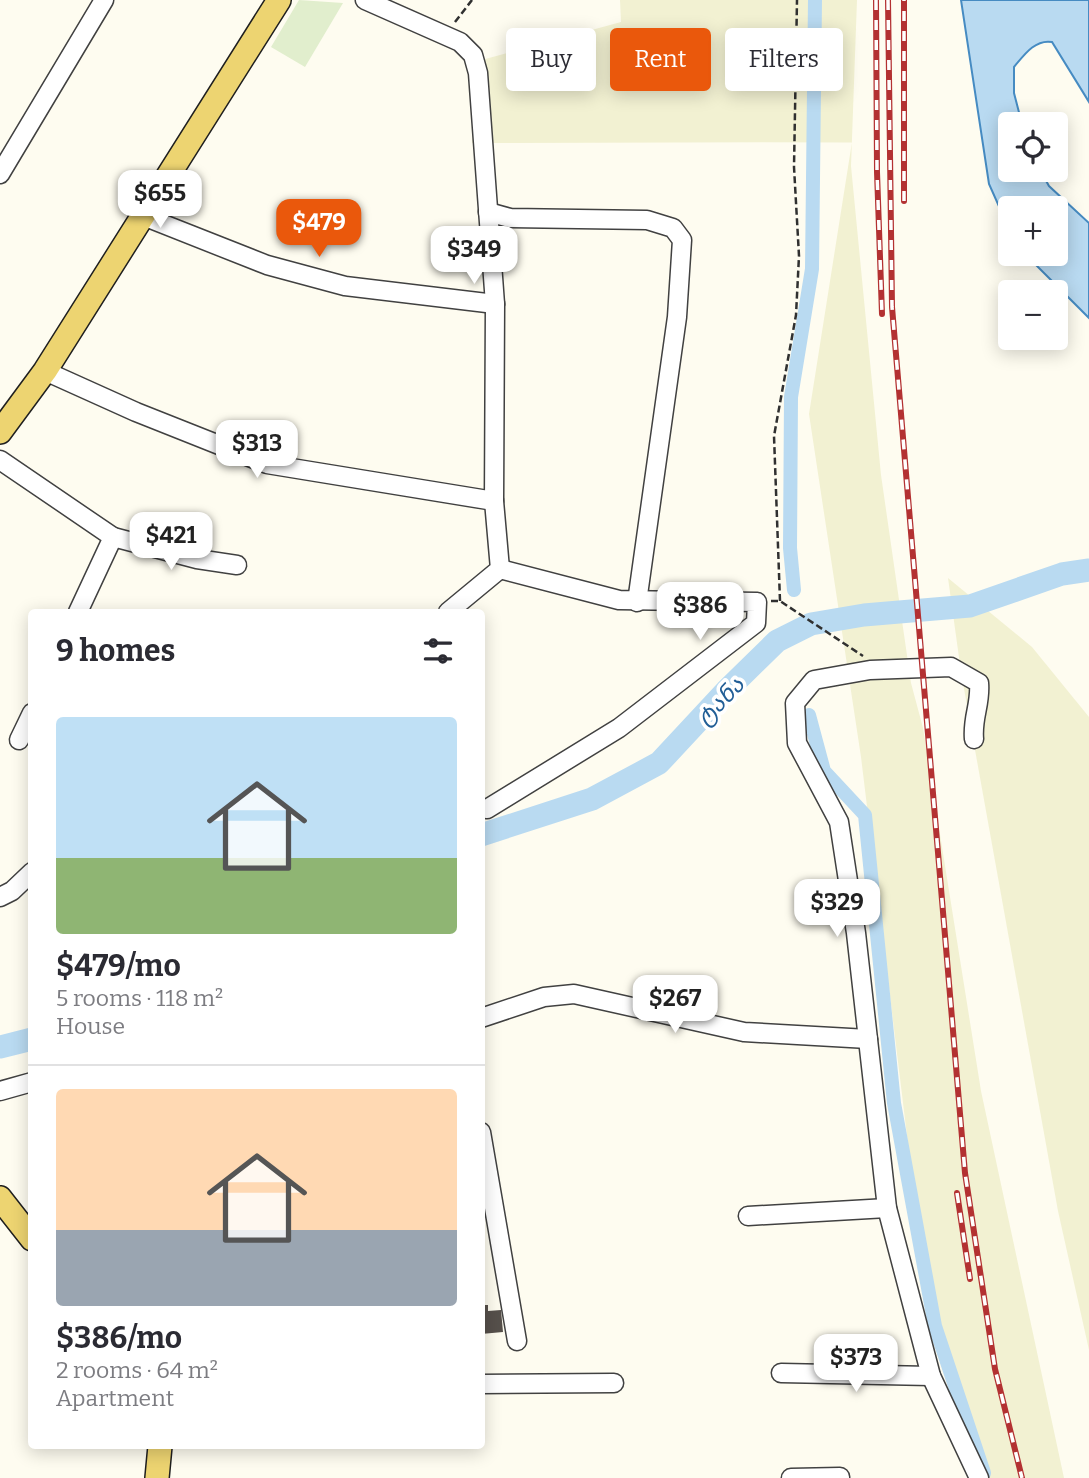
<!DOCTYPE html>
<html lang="en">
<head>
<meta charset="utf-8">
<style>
  body { margin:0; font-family:Bitter,"Noto Sans Georgian",serif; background:#f7f7f7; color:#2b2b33; height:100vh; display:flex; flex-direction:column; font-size:26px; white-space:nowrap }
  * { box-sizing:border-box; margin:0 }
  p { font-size:23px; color:#7c7c81 }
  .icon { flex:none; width:38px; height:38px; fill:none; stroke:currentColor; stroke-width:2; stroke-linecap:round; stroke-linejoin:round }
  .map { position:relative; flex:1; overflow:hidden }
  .panel { position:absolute; left:28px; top:609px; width:457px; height:840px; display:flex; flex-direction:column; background:#fff; border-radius:7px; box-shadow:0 4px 18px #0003 }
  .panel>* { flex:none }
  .banner { position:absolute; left:506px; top:28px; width:478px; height:63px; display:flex; gap:14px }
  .buttons { position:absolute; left:998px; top:112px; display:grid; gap:14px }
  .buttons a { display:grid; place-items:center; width:70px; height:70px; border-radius:7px; background:#fff; box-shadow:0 4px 18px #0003; font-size:35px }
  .price { position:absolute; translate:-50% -60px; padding:0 16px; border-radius:14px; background:#fff; color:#222; font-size:23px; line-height:46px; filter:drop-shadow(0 2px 4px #0008) }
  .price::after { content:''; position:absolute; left:50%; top:42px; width:21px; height:16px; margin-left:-10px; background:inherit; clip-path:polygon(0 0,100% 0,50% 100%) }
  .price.on { background:#ea580c; color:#fff }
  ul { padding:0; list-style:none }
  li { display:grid; align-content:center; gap:14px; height:371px; padding:0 28px }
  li+li { border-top:2px solid #e1e1e2 }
  li span { display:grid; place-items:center; height:217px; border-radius:7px; color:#555 }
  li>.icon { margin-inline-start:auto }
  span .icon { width:126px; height:126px; fill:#fffc; stroke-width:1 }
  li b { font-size:30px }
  h2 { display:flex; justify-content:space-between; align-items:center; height:84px; padding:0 28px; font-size:30px }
  .chip { padding:0 24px; border-radius:7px; background:#fff; box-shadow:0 4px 18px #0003; font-size:24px; line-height:63px }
  .chip.on { background:#ea580c; color:#fff }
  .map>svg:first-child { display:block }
</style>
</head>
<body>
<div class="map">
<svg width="1089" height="1478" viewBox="0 0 1089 1478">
  <rect width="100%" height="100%" fill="#fefcf0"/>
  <g fill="#f2f1d2">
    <path d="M620,0h237l-6,166 30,309 30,208 12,45 58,363 83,387h-85l-58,-227 -60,-494 -52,-343 43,-272 -380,1 6,-82 143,-39z"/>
    <path d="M948,578l84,69 57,70v633l-31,-139 -97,-539z"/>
  </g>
  <path fill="#e1eecd" d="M299,0l44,3 -38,64 -34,-20z"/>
  <path fill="#b9daf1" stroke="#468bc2" stroke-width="2" d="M961,0h128v102l-37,-60c-17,-3 -28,13 -38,25v26l8,31h-12v46h30l9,16 40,37v95l-64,-64h30v-46h-45v23l-21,-47z"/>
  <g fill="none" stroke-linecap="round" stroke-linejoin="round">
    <g stroke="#b9daf1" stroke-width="14">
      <path d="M794,590l-4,-42 1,-151 21,-128 3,-269"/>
      <path d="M809,715l15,56 41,44 29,288 41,223 49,147"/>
    </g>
    <g stroke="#b9daf1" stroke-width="23">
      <path d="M481,835l111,-36 67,-36 67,-72 51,-50 34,-17 53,-9 106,-9 92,-32 27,-4"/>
      <path d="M0,1047l32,-8"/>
    </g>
  </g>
  <path fill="#56504b" d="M481,1305h7v6l13,-1 2,22 -22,2z"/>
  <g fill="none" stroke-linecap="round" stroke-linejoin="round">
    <g stroke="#414141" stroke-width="21">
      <g id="minor">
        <path d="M365,0l95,42 13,13 5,18 17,231 -1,197 6,68 -52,43"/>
        <path d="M0,174l104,-174"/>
        <path d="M488,212l22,6 137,2 26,8 9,12 -5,77 -40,285"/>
        <path d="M143,216l124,49 78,21 150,18"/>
        <path d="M45,371l91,41 131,52 227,37"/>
        <path d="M0,460l113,77 -35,75"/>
        <path d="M113,537l84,22 40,6"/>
        <path d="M974,739c-2,-22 7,-35 5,-56l-28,-16 -81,3 -56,10 -19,23 2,40 42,79 17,111 31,275 44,168 48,102"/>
        <path d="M19,740l13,-27"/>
        <path d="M487,809l132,-81 137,-105 1,-21 -138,-2 -119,-31"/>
        <path d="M0,897l12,-6 20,-19"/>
        <path d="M481,1018l63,-21 30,-3 170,38 124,7"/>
        <path d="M0,1091l32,-9"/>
        <path d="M481,1132l36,209"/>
        <path d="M748,1216l139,-8"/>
        <path d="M781,1373l150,3"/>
        <path d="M481,1384l133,-1"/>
        <path d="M791,1478l49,-1"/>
      </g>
    </g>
    <g stroke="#1f1f1f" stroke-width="26">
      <g id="major">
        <path d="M0,432l45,-61 234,-371"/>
        <path d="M0,1198l32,41"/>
        <path d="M157,1478l3,-32"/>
      </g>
    </g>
    <g stroke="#303030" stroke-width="2.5" stroke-dasharray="7 3.5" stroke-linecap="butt">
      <path d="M455,22l17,-22"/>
      <path d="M771,601h9l83,55"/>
      <path d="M780,601l-6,-165 22,-121 3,-59 -5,-89 3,-167"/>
    </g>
    <use href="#minor" stroke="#fff" stroke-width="18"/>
    <use href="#major" stroke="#edd471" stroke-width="23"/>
    <g stroke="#b33132" stroke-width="6">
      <g id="rail">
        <path d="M876,0l1,172 5,142"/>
        <path d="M888,0l4,307 73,866 30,196 27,109"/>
        <path d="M904,201v-201"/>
        <path d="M957,1193l13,86"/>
      </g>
    </g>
    <use href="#rail" stroke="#fff" stroke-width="3.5" stroke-dasharray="10" stroke-linecap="butt"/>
  </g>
  <g text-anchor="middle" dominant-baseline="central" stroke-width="7" stroke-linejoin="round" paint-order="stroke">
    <g font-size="23" font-style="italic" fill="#215e96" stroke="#fff">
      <text transform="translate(720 701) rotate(-46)">ტანა</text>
    </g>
  </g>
</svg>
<div class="buttons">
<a><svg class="icon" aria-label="locate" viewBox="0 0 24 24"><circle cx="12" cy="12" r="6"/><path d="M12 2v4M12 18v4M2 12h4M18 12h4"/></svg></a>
<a>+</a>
<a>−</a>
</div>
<b class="price" style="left:160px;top:230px">$655</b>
<b class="price on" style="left:319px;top:259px">$479</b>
<b class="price" style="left:474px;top:286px">$349</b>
<b class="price" style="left:257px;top:480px">$313</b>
<b class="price" style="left:171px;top:572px">$421</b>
<b class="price" style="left:700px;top:642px">$386</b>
<b class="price" style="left:837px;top:939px">$329</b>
<b class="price" style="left:675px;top:1035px">$267</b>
<b class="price" style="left:856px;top:1394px">$373</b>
<div class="banner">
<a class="chip">Buy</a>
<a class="chip on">Rent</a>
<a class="chip">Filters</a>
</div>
<section class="panel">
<h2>9 homes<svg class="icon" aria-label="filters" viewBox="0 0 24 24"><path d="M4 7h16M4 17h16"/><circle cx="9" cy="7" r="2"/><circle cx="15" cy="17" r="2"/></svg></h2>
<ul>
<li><span style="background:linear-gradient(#bfe0f5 65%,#8fb573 0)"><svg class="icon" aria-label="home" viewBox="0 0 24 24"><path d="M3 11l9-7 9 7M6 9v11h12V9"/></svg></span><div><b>$479/mo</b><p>5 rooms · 118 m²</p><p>House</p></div></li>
<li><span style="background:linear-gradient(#ffd9b3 65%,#9aa5b1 0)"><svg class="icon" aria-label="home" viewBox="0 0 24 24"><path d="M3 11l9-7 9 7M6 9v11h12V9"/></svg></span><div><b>$386/mo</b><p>2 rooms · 64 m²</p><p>Apartment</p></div></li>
</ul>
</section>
</div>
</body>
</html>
